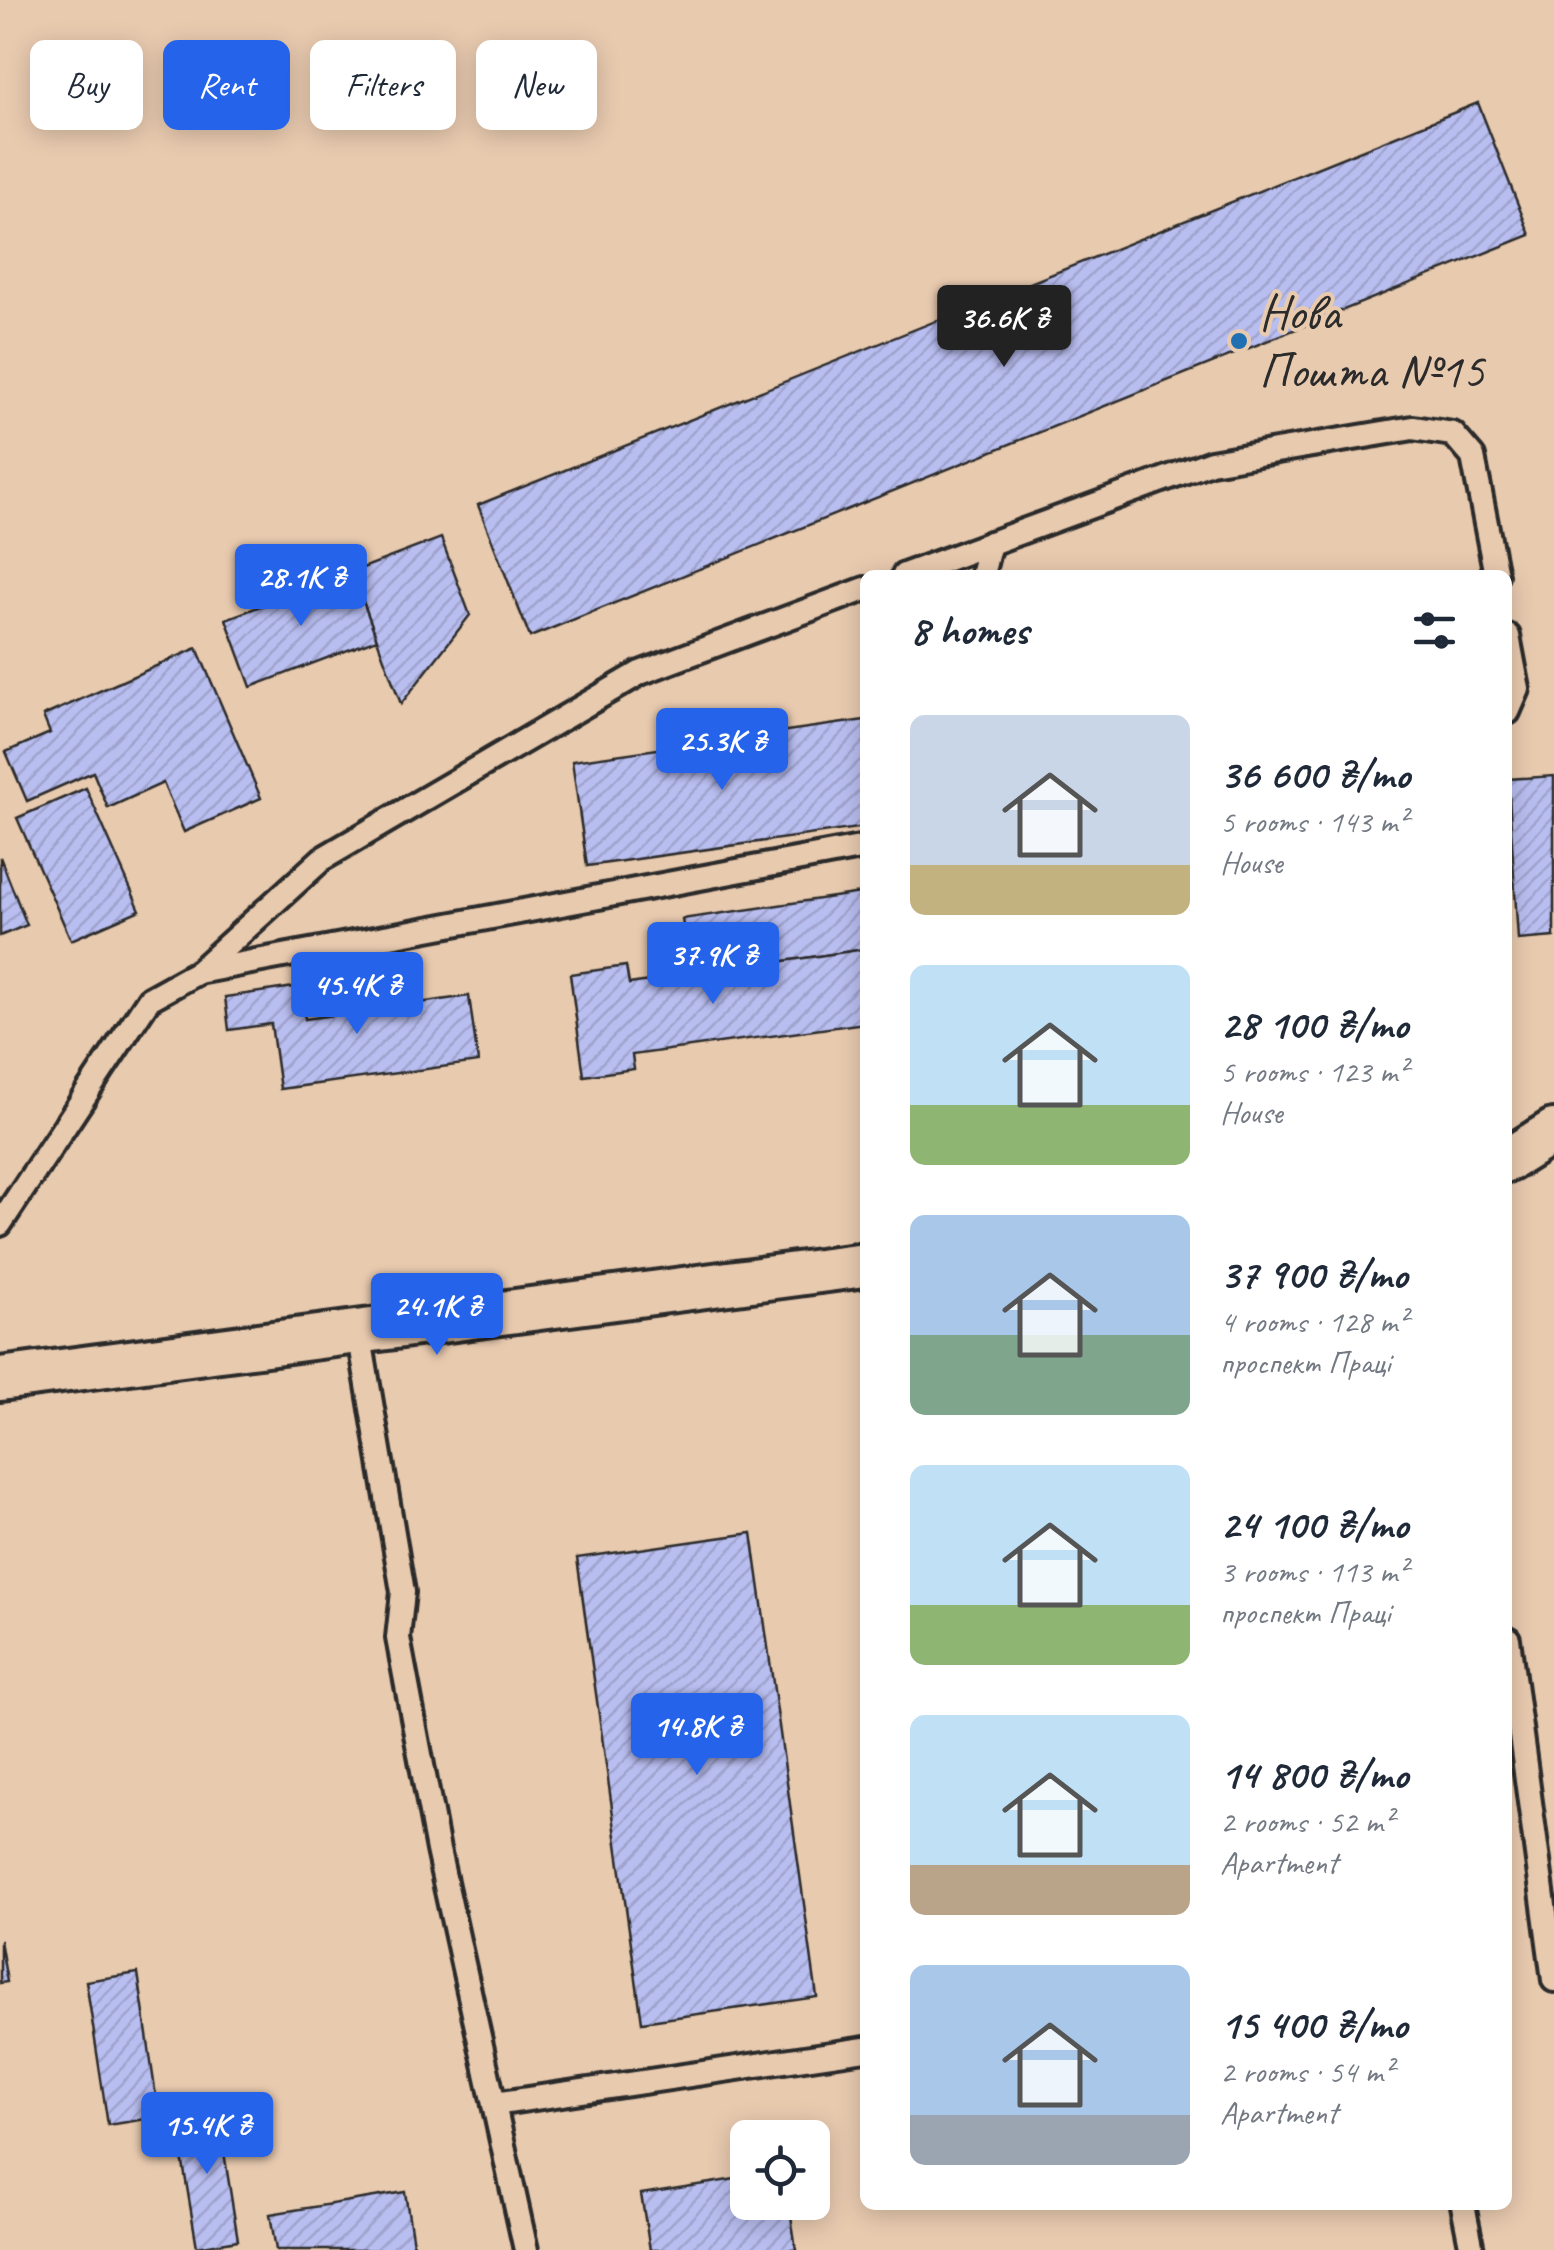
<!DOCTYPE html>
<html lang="en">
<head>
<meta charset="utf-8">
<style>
  body { margin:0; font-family:Caveat,sans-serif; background:#f6f6f7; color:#1f2937; height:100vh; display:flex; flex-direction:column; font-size:38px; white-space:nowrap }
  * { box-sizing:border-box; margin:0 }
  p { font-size:32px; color:#747a83 }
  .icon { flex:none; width:55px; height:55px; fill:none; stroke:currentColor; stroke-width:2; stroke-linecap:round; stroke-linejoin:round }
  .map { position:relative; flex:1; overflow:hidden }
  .sheet { position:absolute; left:860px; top:570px; width:652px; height:1640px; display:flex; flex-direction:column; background:#fff; border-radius:15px; box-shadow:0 5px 25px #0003 }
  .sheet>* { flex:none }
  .top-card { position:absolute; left:30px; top:40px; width:680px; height:90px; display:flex; gap:20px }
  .fabs { position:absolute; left:730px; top:2120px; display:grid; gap:20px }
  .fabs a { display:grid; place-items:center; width:100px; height:100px; border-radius:15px; background:#fff; box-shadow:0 5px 25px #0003; font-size:50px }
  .price { position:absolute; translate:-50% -85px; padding:0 22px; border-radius:10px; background:#2563eb; color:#fff; font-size:32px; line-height:65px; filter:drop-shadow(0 2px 5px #0008) }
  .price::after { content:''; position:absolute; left:50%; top:60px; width:30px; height:22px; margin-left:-15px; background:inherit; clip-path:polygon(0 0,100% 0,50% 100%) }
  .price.active { background:#222; color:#fff }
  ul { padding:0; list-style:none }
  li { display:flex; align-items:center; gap:30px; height:250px; padding:0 50px }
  li span { display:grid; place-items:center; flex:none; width:280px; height:200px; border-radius:15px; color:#555 }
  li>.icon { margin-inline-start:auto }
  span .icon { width:120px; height:120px; fill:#fffc; stroke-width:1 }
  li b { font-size:42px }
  h2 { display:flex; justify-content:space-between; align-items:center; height:120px; padding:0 50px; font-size:42px }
  .chip { padding:0 35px; border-radius:15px; background:#fff; box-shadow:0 5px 25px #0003; font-size:35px; line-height:90px }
  .chip.active { background:#2563eb; color:#fff }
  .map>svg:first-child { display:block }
</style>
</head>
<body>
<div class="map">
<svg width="1554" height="2250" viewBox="0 0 1554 2250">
  <defs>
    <pattern id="building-hatch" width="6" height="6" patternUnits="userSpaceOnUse" patternTransform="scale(2.5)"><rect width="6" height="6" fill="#b9bef0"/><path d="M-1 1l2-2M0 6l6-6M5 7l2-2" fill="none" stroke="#9fa3ce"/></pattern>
  </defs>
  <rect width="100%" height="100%" fill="#e8caaf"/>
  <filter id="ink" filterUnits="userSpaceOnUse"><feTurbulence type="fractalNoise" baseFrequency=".01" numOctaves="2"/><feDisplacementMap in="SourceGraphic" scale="20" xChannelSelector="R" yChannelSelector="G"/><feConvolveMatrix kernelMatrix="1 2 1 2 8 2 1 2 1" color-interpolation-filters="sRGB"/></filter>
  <g filter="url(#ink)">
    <g fill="url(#building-hatch)" stroke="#2b2b2b" stroke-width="2.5">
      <path d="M1478,103l52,132 -1000,402 -52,-132z"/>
      <path d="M441,538l29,77 -69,89 -49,-132z"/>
      <path d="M352,572l25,67 -126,48 -25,-68z"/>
      <path d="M197,648l64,150 -77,34 -21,-49 -55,25 -15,-36 -66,29 -21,-49 44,-19 -7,-17z"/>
      <path d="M865,720v107l-278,39 -15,-105z"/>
      <path d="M1554,776v161l-36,3 -10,-161z"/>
      <path d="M86,788l54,122 -69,30 -54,-122z"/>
      <path d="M0,857l27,68 -27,11z"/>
      <path d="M861,893l4,56 -175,26 -8,-56z"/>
      <path d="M865,949v74l-233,32 2,14 -50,7 -14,-102 56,-8 3,18z"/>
      <path d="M301,986l4,33 164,-23 9,66 -198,27 -9,-65 -42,6 -4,-33z"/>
      <path d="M752,1533l65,464 -175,25 -65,-464z"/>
      <path d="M0,1940l7,42 -7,1z"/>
      <path d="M138,1973l21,144 -51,8 -22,-144z"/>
      <path d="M217,2108l21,132 -41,7 -22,-132z"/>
      <path d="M748,2177v25h41l7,48h-146l-9,-56z"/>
      <path d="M405,2192l9,58h-138l-6,-36z"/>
    </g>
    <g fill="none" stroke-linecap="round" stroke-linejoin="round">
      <g stroke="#2b2b2b" stroke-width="30">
        <g id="service">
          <path d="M904,575l307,-113 202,-34 40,6 20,23 23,118"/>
          <path d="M982,575l8,-32"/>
          <path d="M1508,636l10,53 -10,23"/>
          <path d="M198,972l667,-125"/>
          <path d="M0,1224l149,-225 49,-27 124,-113 318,-186 225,-84"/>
          <path d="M359,1332l44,260 -5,46 40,212 88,400"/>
          <path d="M1508,1639l46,341"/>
          <path d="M494,2104l371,-55"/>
          <path d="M1463,2205l9,45"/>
        </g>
      </g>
      <g stroke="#2b2b2b" stroke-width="50">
        <g id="minor">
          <path d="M1508,1160l46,-29"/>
          <path d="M0,1379l865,-114"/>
        </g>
      </g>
      <use href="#service" stroke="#e8caaf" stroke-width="22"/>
      <use href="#minor" stroke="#e8caaf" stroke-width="42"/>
    </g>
  </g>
  <circle fill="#1f6fb2" stroke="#e8caaf" stroke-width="4" cx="1239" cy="341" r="10"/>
  <g text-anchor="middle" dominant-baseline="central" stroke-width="8" stroke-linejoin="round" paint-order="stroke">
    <g font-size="50" fill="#2b2b2b" stroke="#e8caaf" text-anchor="start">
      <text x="1259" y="312">Нова<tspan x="1259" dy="58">Пошта №15</tspan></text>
    </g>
  </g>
</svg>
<div class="fabs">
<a><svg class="icon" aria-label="locate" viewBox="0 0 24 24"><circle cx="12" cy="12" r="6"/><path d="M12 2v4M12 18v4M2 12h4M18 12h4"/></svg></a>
</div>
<b class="price active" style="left:1004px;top:370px">36.6K ₴</b>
<b class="price" style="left:301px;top:629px">28.1K ₴</b>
<b class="price" style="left:722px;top:793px">25.3K ₴</b>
<b class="price" style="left:713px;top:1007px">37.9K ₴</b>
<b class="price" style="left:357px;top:1037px">45.4K ₴</b>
<b class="price" style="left:437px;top:1358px">24.1K ₴</b>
<b class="price" style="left:697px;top:1778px">14.8K ₴</b>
<b class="price" style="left:207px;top:2177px">15.4K ₴</b>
<div class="top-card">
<a class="chip">Buy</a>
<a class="chip active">Rent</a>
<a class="chip">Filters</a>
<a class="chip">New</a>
</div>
<section class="sheet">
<h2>8 homes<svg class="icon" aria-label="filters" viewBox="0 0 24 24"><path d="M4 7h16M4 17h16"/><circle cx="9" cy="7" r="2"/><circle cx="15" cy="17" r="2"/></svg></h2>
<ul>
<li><span style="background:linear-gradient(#c9d6e8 75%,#c2b280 0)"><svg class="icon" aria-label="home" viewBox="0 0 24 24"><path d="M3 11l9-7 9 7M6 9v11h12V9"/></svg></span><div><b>36 600 ₴/mo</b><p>5 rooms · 143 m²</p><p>House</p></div></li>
<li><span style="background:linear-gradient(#bfe0f5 70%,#8fb573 0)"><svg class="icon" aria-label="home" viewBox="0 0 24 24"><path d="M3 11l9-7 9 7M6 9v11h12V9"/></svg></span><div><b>28 100 ₴/mo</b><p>5 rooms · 123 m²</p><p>House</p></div></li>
<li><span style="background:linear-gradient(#a9c7e8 60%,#7fa58c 0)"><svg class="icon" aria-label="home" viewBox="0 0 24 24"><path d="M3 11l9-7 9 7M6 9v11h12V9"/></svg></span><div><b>37 900 ₴/mo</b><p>4 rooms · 128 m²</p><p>проспект Праці</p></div></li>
<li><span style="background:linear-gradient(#bfe0f5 70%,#8fb573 0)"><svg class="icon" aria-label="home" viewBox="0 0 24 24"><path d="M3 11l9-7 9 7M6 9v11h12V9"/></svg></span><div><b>24 100 ₴/mo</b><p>3 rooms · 113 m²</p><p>проспект Праці</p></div></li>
<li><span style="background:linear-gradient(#bfe0f5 75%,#b9a48a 0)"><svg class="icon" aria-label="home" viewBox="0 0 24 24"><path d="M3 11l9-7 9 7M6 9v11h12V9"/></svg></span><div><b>14 800 ₴/mo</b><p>2 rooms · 52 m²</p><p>Apartment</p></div></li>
<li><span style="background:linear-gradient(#a9c7e8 75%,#9aa5b1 0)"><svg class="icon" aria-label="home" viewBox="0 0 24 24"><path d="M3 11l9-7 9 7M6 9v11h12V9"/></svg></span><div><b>15 400 ₴/mo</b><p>2 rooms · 54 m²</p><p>Apartment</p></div></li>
</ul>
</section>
</div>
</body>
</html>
